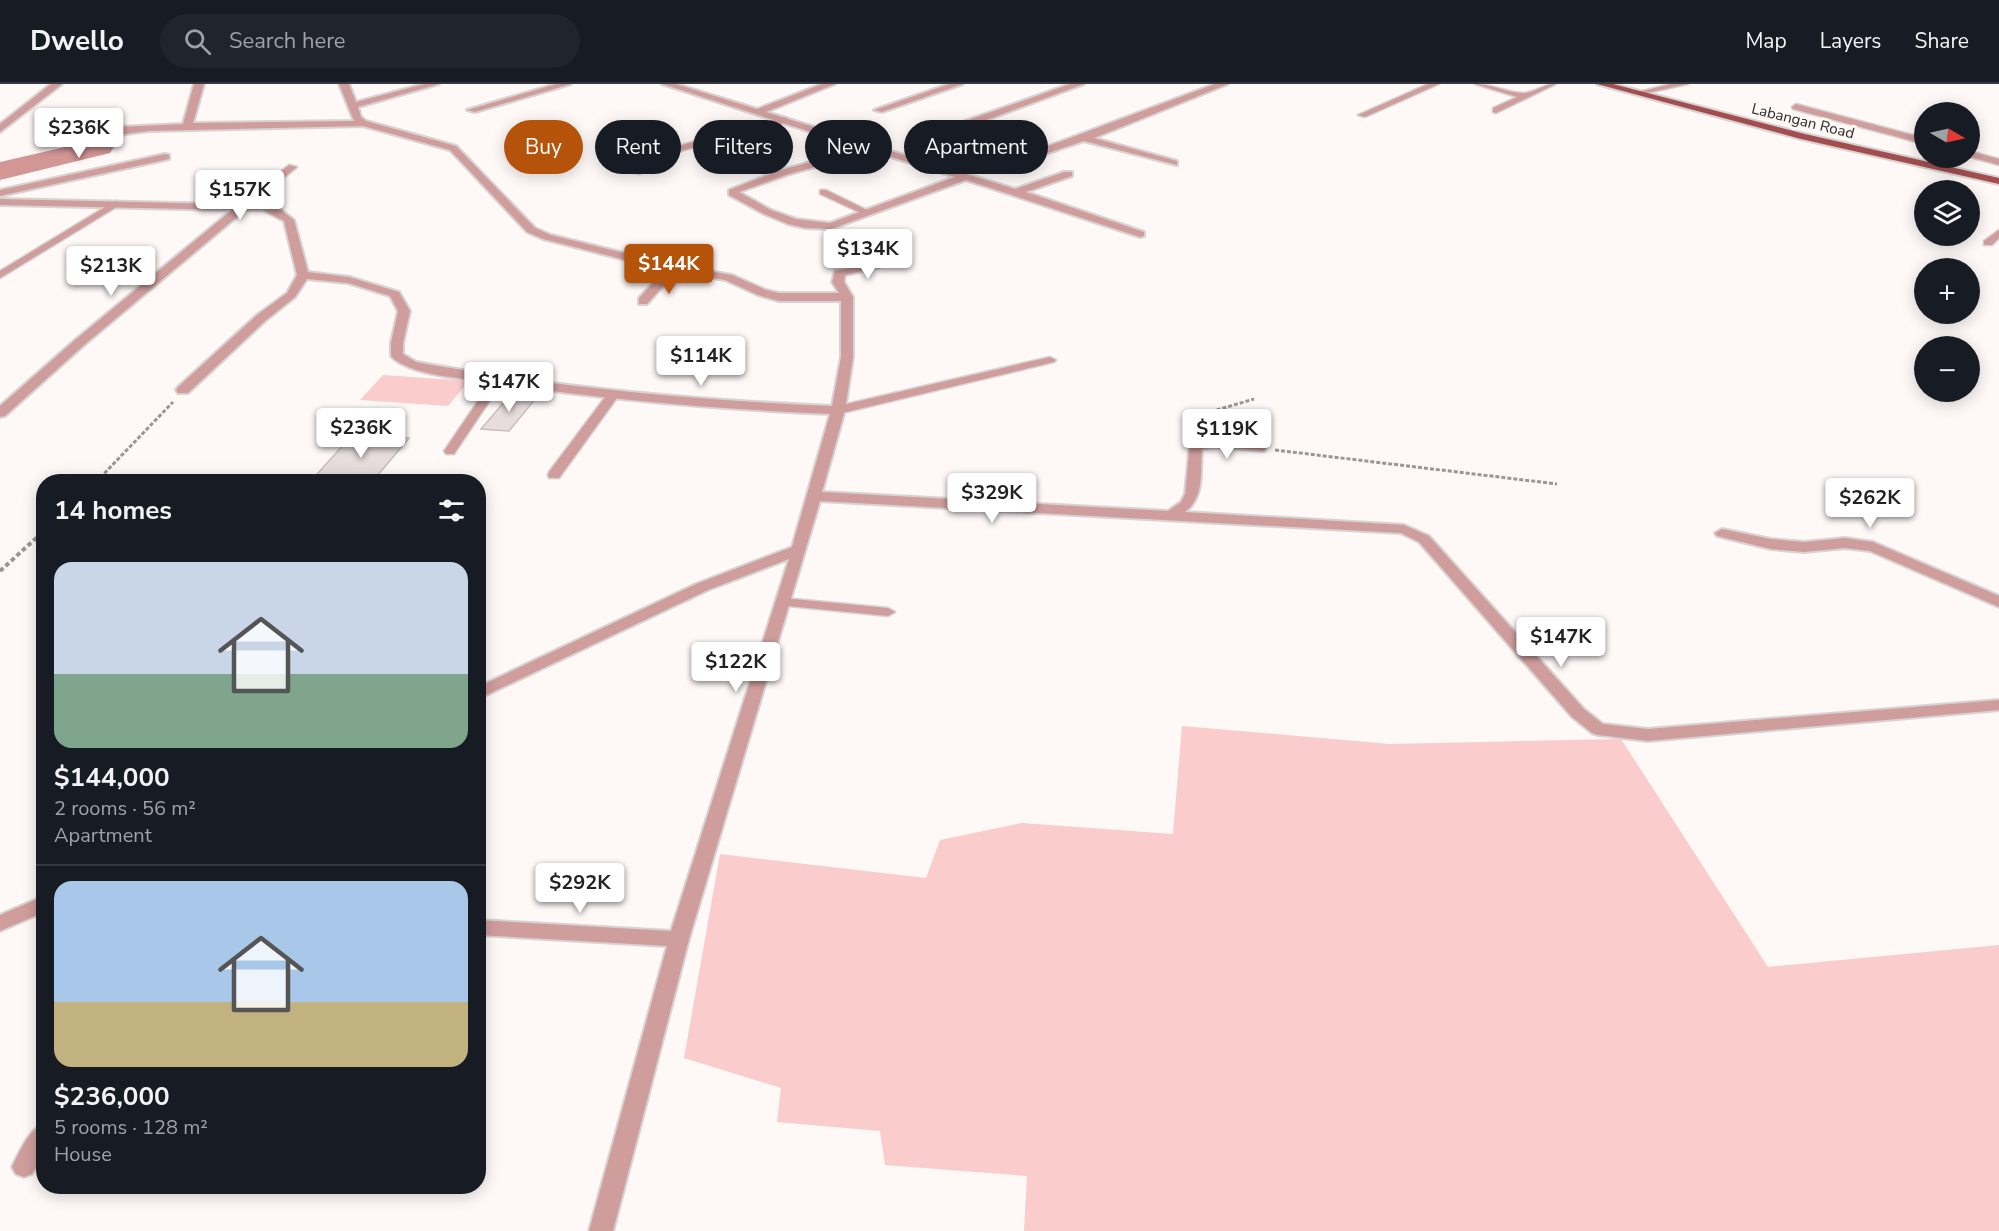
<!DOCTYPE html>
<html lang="en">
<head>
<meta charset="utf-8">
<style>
  body { margin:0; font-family:"Nunito Sans",sans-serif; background:#20242c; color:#f1f3f6; height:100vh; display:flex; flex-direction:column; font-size:22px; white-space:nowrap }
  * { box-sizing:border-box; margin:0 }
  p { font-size:20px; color:#9ea1a6 }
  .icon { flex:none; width:33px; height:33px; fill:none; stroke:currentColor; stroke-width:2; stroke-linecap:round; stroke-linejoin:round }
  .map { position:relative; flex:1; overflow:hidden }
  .panel { position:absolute; left:36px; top:390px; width:450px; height:720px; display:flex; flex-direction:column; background:#171b24; border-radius:24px; box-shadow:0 3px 15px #0003 }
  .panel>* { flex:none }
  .top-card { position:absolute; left:504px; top:36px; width:570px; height:54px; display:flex; gap:12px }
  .needle { width:39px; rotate:99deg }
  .tools { position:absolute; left:1914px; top:18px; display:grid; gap:12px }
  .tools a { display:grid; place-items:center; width:66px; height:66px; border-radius:50%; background:#171b24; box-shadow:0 3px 15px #0003; font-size:30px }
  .price { position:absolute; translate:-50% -51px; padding:0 14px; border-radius:6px; background:#fff; color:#222; font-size:20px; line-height:39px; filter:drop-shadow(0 2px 3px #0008) }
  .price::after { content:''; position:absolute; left:50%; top:36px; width:18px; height:14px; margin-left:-9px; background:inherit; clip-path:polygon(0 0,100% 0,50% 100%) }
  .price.on { background:#b45309; color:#fff }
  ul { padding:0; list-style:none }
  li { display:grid; align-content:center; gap:12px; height:318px; padding:0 18px }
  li+li { border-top:2px solid #363941 }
  li span { display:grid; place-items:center; height:186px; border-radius:18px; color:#555 }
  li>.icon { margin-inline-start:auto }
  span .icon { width:108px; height:108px; fill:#fffc; stroke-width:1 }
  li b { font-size:26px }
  h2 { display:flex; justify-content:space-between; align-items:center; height:72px; padding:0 18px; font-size:26px }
  .chip { padding:0 21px; border-radius:27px; background:#171b24; box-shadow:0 3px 15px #0003; font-size:21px; line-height:54px }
  .chip.on { background:#b45309; color:#fff }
  header { display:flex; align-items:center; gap:36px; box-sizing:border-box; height:84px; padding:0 30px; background:#171b24; border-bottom:2px solid #363941 }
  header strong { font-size:28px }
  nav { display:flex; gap:33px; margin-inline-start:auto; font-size:21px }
  .search { width:420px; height:54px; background:#20242c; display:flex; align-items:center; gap:15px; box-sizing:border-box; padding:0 21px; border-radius:33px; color:#9ea1a6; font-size:22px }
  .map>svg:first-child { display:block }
</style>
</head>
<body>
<header>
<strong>Dwello</strong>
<div class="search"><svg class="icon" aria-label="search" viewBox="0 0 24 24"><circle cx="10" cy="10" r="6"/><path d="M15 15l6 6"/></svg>Search here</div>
<nav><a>Map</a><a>Layers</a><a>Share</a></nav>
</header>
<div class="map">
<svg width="1999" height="1147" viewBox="0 0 1999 1147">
  <rect width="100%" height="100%" fill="#fef8f7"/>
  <g fill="#facccb">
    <path d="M383,291l86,6 -21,25 -88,-6z"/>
    <path d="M1182,642l208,18 231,-5 147,228 231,-22v286h-975l3,-55 -142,-11 -5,-34 -103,-9 4,-34 -97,-30 36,-204 206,24 14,-38 82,-17 151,11z"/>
  </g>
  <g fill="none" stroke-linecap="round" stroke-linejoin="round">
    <path fill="#d29695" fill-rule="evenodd" d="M100,55l10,2 4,6 -4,6 -110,27v-18z"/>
  </g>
  <g fill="#e8dddd" stroke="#c9bebe" stroke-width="1.5">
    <path d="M510,311l27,2 -28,34 -28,-2z"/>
    <path d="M354,349l55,5 -37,44h-62z"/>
  </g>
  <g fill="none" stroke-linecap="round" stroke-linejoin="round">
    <g stroke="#d8d3d2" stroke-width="3">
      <g id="service">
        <path d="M1428,0h11l-74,33 -7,-2z"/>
        <path d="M1475,0c17,0 33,9 48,9 11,0 20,-9 33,-9l-60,29 -3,-1v-4l24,-11z"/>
        <path d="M1671,0h17l-50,11 -4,-2z"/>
        <path d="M1796,20l128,34v6l-131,-35 -1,-2z"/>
        <path d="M784,33l3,1v4l-132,36 -9,7 -6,9 -8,-2 7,-11 10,-7z"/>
        <path d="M1970,67l29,8v6l-29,-8z"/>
        <path d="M289,81l8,2 -51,41h-6v-4z"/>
        <path d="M820,106h6l45,22 -8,2 -43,-20z"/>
        <path d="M115,117l8,2 -123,75v-7z"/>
        <path d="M1999,146v8l-7,7h-8v-4z"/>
        <path d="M1050,273l6,3 -2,2 -216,52 -6,-4 6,-4z"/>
        <path d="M499,290l6,4 -49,73 -2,3h-8l-2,-3 51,-75z"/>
        <path d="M613,307l6,4 -60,83h-10l-1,-3 1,-3 60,-80z"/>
        <path d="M783,514l105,10 7,4 -7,4 -110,-11 -2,-3z"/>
      </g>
    </g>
    <g stroke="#d8d3d2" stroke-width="4">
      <g id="minor">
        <path d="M51,0h11l-62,48v-8z"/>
        <path d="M194,0h10l-11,39 161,-2 -15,-37h10l7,18 68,-18h15l-81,23 3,10 5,4 90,25 79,82 16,7 122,30 59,10 34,15 13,3h60l-7,-11 3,-11 56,-11v4l-46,11 -1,7 9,15v60l-8,53 -23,82 346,19 13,-9 4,-8 5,-52 27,-3 42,5 5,1 2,3 -2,3 -47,-4 -15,2c-2,22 3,48 -17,63l219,13 25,11 155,173 19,15 45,5 351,-29v10l-351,31 -50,-6 -6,-2 -20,-16 -153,-175 -18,-9 -581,-32 -131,438 -76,292h-24l78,-285 -189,-11v-15l193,11 118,-372 -81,31 -230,109v-12l218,-103 96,-37 38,-133c-115,-5 -230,-15 -344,-32 -25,-4 -78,-7 -95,-26v-13l7,-32 -8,-15 -42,-13 -41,-4 -12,18 -30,24 -77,72h-10l-2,-3 2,-3 79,-72 30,-22 10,-18 -13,-54 -21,-11h-18l-162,136 -78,70 -5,1v-11l75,-66 157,-130 -232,-5v-6l268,6 12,4 14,11 14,52 41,5 50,15 11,19 -7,32v11l13,8c138,25 276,38 416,44l9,-49v-56h-62l-21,-6 -33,-15 -49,-8 -29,32h-8v-6l26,-28 -122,-31 -16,-7 -77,-82 -87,-24 -214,5 -62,8 -5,-3 36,-9 65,-3z"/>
        <path d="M556,0h15l-96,28 -8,-2z"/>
        <path d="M662,0h14l81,25 65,-25h13l-69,28 170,53 57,-22 -33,-16v-4l110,-39h14l-114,42 65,25 180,-67h13l-134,54 83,23v4l-93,-24 -48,16 -34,-11 -55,22 68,21 49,-17h8v4l-46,16 118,40v4l-4,1 -174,-57 -135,49 -26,-1 -17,-4 -24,-10 -35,-19v-5l49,-19 83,-23zM872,67l83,26 -125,46 -34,-4 -25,-9 -32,-18 47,-17z"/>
        <path d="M949,0h14l-81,28 -8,-2z"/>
        <path d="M165,70l4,1v4l-169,37v-6z"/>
        <path d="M1722,445l49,10 33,3 41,-4 28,4 126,54v11l-129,-56 -25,-3 -41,4 -33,-3 -54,-13 -2,-3z"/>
        <path d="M44,812v16l-44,19v-16z"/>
        <path d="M44,1040v31l-12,19 -8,3 -8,-3 -4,-7c7,-14 17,-38 32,-43z"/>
      </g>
    </g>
    <g stroke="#d8d3d2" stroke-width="4">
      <path id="primary" d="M1597,0h16l192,50 194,44v6l-198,-45z"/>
    </g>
    <g stroke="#9b9696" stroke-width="3" stroke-dasharray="4 2" stroke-linecap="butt">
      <path d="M1193,345l-1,-8 4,-5 58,-17"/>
      <path d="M1275,366l282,34"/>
      <path d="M96,398l77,-80"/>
    </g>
    <path stroke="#9b9696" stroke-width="4" stroke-dasharray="4.5 3" stroke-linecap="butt" d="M0,487l44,-40"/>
    <use href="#service" fill="#cf9d9c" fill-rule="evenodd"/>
    <use href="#minor" fill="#cf9d9c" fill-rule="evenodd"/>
    <use href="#primary" fill="#a24e4f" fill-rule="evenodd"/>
  </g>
  <g text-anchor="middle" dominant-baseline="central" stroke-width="6" stroke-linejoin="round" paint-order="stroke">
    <g font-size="15" fill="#2d2929" stroke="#fef8f7">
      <text transform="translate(1803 37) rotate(14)">Labangan Road</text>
    </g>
  </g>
</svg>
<div class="tools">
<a><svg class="needle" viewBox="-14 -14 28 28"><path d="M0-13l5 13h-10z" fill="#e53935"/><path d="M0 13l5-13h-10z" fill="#9ea1a6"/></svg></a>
<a><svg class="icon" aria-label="layers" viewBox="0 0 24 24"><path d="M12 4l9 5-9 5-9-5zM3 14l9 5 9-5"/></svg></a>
<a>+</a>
<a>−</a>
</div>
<b class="price" style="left:79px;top:75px">$236K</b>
<b class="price" style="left:240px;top:137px">$157K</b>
<b class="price" style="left:868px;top:196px">$134K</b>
<b class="price on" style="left:669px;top:211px">$144K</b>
<b class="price" style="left:111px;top:213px">$213K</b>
<b class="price" style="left:701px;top:303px">$114K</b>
<b class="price" style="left:509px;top:329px">$147K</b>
<b class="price" style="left:361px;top:375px">$236K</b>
<b class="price" style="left:1227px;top:376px">$119K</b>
<b class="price" style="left:992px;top:440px">$329K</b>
<b class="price" style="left:1870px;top:445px">$262K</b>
<b class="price" style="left:1561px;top:584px">$147K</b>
<b class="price" style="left:736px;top:609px">$122K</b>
<b class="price" style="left:580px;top:830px">$292K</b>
<div class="top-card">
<a class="chip on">Buy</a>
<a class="chip">Rent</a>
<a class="chip">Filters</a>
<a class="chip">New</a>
<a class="chip">Apartment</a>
</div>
<section class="panel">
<h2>14 homes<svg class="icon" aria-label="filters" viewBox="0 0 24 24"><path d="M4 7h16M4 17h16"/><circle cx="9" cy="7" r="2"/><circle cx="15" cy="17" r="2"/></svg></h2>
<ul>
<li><span style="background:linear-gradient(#c9d6e8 60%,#7fa58c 0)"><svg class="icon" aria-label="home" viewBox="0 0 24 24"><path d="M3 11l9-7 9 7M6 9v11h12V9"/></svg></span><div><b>$144,000</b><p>2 rooms · 56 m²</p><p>Apartment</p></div></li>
<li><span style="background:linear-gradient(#a9c7e8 65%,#c2b280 0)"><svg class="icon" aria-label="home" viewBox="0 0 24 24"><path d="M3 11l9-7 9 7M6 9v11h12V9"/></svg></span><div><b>$236,000</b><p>5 rooms · 128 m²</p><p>House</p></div></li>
</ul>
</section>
</div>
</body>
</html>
